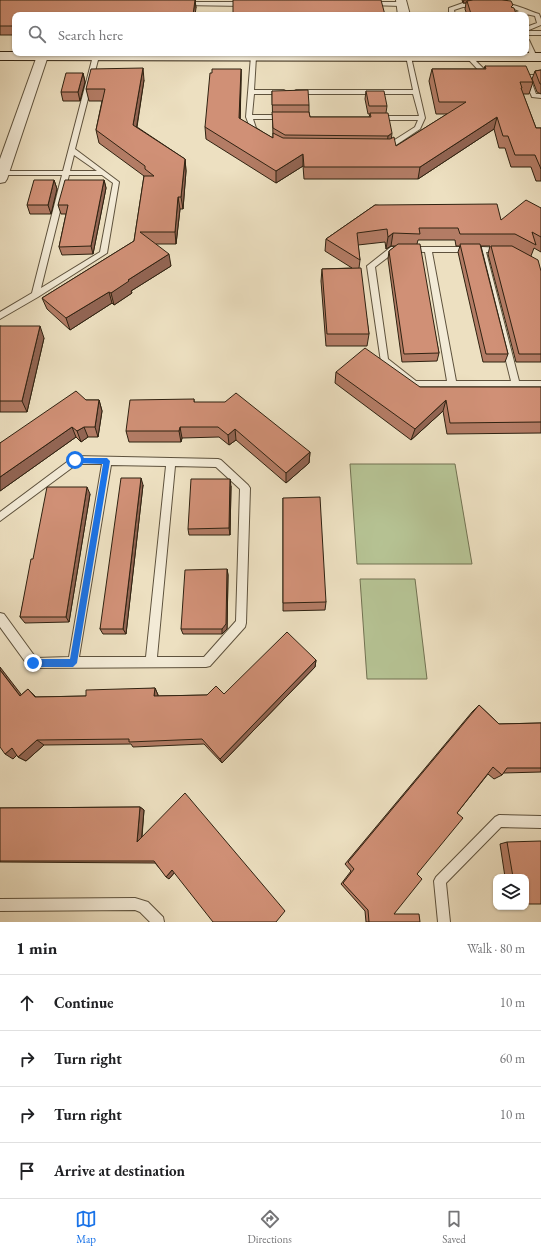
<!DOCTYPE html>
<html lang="en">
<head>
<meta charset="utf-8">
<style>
  :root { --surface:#fff; --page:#f2f2f2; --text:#202124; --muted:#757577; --line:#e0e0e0; --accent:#1a73e8 }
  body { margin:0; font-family:"EB Garamond",serif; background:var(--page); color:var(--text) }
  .controls { position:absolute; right:12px; bottom:12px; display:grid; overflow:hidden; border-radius:8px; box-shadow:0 1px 3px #0004 }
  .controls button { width:36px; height:36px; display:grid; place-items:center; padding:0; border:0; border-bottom:1px solid var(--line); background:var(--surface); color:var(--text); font:20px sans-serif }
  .stop { position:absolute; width:12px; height:12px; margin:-9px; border:3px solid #1a73e8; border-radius:50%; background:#fff }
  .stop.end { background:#1a73e8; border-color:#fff; box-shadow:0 1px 4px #0008 }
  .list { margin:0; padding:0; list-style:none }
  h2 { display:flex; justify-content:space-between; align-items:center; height:52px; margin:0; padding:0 16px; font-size:17px }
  h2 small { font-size:13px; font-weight:400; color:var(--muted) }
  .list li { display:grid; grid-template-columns:26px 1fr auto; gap:12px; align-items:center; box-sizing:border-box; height:56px; padding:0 16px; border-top:1px solid var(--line) }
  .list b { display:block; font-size:15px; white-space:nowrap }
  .list em { font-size:13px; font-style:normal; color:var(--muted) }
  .icon { flex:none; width:22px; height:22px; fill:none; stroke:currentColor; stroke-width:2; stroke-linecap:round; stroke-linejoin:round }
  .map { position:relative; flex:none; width:541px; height:922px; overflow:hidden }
  .search { position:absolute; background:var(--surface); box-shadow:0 1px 3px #0004; left:12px; right:12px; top:12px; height:44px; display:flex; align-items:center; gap:10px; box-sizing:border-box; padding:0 14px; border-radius:8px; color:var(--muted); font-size:15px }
  .sheet { height:276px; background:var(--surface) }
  nav { display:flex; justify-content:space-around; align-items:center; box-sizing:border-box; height:56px; border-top:1px solid var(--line); background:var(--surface); font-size:11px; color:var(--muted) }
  nav a { display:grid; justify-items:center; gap:2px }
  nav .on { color:var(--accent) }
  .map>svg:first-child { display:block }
  .green { fill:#b6c394; stroke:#727252 }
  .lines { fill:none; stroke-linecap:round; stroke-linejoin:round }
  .lane-casing { stroke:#5e523d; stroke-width:2 }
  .street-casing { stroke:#5e523d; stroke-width:2 }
  .secondary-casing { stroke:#2f2211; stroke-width:2 }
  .lane { fill:#f3ebd7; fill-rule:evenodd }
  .street { fill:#f3ebd7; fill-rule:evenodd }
  .secondary { fill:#f3ebd7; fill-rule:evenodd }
  .wall { fill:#b37c65; stroke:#2f2211 }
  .shaded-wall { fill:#926553; stroke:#2f2211 }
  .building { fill:#d09076; stroke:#2f2211 }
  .route { fill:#1a73e8 }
</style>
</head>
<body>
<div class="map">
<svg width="541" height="922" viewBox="0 0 541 922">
  <rect width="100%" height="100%" fill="#ede0c1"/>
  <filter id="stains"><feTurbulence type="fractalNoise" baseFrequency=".005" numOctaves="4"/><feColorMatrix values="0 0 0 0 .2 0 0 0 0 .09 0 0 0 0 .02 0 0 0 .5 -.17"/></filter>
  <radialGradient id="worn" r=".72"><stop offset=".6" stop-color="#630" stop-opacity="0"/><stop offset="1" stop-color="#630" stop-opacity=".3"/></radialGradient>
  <g class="green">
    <path d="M 350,464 L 455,464 L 472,564 L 357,564 Z"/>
    <path d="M 360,579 L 415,579 L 427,679 L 367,679 Z"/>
  </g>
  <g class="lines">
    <defs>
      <g id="lane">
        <path d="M 183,2 L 245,2 L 248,4 L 245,6 L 181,5 L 180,4 Z"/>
        <path d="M 371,2 L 401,2 L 404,4 L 401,6 L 369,5 L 369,3 Z"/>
        <path d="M 463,3 L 476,3 L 479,5 L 476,7 L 463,7 L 454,10 L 455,15 L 449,15 L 449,8 Z"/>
        <path d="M 499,4 C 514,2 525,10 539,14 L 541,19 L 541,25 L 529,30 L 526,29 L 526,25 L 529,26 L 537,23 L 535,16 L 526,14 L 526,16 L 521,14 L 510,15 L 519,11 L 510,7 L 499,6 Z"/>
        <rect x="526" y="31" width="15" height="4"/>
        <path d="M 526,38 L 529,40 L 537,57 L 536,58 L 531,57 L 526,46 Z"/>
        <path d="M 96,54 L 99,56 L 75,149 L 119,182 L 107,253 L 38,297 L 0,319 L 0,312 L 32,293 L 62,175 L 0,175 L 0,171 L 63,171 L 93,56 ZM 74,155 L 97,171 L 70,171 ZM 69,175 L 102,175 L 113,183 L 100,252 L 41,288 Z"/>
        <path d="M 251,56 L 256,57 L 254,90 L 284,90 L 287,92 L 284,94 L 254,94 L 252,115 L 284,115 L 287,117 L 284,119 L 253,119 L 256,128 L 263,133 L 260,135 L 251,130 L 246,117 Z"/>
        <path d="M 406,56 L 411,57 L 425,118 L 420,129 L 390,149 L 385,150 L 382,148 L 415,127 L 418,120 L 377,120 L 374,118 L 377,116 L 419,116 L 413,94 L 296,94 L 293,92 L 296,90 L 413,90 Z"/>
        <path d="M 467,56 L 471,56 L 486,71 L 494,73 L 491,75 L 482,74 L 467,58 Z"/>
        <path d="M 524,75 L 537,75 L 537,77 L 530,78 L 536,94 L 541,94 L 541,98 L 532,97 L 523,76 Z"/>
        <path d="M 391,247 L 482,247 L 503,248 L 503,252 L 486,252 L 519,381 L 541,381 L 541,387 L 414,387 L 381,362 L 367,266 ZM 396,251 L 425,252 L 447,381 L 416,381 L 388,359 L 375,267 ZM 432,252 L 479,252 L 511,381 L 456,381 Z"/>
        <path d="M 75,456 L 218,459 L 221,460 L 248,485 L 250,488 L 246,623 L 245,627 L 210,666 L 206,667 L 33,668 L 29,667 L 0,627 L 0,613 L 4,614 L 36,658 L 69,657 L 102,464 L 77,464 L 0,521 L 0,512 ZM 111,465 L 166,466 L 146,657 L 79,657 ZM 175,466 L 216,467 L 240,489 L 236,621 L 204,657 L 157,657 Z"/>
        <path d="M 499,815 L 541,816 L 541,828 L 501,827 L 446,883 L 450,922 L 438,922 L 434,881 L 436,877 L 495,817 Z"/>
        <path d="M 135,898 L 148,902 L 163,917 L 164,922 L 150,922 L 140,912 L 135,910 L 0,911 L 0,899 Z"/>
      </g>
      <g id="street">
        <path d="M 396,0 L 406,0 L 410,15 L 398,15 Z"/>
        <path d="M 38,53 L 44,53 L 48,56 L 7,179 L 5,182 L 0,183 L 0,159 Z"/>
      </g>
      <path id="secondary" d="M 0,52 L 541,53 L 541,61 L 0,60 Z"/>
    </defs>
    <use href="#lane" class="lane-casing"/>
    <use href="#street" class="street-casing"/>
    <use href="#secondary" class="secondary-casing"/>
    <use href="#lane" class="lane"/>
    <use href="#street" class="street"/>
    <use href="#secondary" class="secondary"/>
  </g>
  <g class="wall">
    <path d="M 0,0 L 196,0 L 195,0 L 196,8 L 15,15 L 15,35 L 0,35 Z"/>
    <path d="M 462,0 L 507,0 L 516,14 L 516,15 L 467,15 L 465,9 L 466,3 L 463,3 Z"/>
    <path d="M 485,66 L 533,82 L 529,94 L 523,94 L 536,128 L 541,128 L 541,181 L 536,181 L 531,167 L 511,167 L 505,148 L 499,148 L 494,129 L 418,179 L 304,179 L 303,166 L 276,183 L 206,139 L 205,127 L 241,69 L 241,80 L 240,119 L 273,138 L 272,91 L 309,105 L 309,112 L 310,117 L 369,117 L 370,114 L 368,114 L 365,99 L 366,91 L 387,106 L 386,113 L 391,139 L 396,146 L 447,114 L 436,114 L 429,81 L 432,69 L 484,69 Z"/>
    <path d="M 541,70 L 541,94 L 537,92 L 532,79 L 535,71 Z"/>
    <path d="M 83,73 L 85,82 L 80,101 L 63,101 L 61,92 Z"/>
    <path d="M 144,80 L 137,127 L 185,159 L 186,171 L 183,209 L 180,209 L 176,244 L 156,244 L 171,266 L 131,291 L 132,293 L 114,305 L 112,303 L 70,330 L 47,309 L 42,298 L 134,241 L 144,176 L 99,143 L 96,130 L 102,101 L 89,101 L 86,89 Z"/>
    <path d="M 54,180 L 57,189 L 51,214 L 30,214 L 27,205 Z"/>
    <path d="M 104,180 L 106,188 L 93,254 L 62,255 L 59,247 L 66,214 L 61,214 L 58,205 Z"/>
    <path d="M 375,205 L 501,220 L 541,208 L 541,252 L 534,248 L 531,256 L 541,271 L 541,362 L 516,362 L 488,254 L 490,246 L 481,246 L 508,354 L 505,362 L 483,362 L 458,252 L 460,246 L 456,246 L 455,240 L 418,240 L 417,244 L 439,353 L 437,361 L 402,362 L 388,259 L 389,251 L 396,246 L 391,246 L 386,249 L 385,242 L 358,245 L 360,260 L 359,268 L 369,334 L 367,346 L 326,346 L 321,281 L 322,269 L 352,268 L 325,251 L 326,239 Z"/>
    <path d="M 0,326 L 44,338 L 27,412 L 0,412 Z"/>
    <path d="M 336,372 L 420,387 L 541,387 L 541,433 L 447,434 L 443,411 L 411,440 L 335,383 Z"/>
    <path d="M 194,399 L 194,402 L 310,452 L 309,463 L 286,483 L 236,440 L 229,445 L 219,437 L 182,438 L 181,442 L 129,442 L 126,431 Z"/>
    <path d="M 86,400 L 99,400 L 102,411 L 98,437 L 88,437 L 81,442 L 76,437 L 0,491 L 0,443 Z"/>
    <path d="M 143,485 L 126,634 L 103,634 L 100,629 Z"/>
    <path d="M 231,486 L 230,535 L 189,535 L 188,529 Z"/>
    <path d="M 90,494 L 69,622 L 25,623 L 20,617 L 33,559 Z"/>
    <path d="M 283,498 L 326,602 L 325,610 L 283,611 Z"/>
    <path d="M 227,569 L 228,575 L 227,629 L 222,634 L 183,634 L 181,629 Z"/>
    <path d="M 316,660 L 315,667 L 222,763 L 204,744 L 133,747 L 131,744 L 44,745 L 26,761 L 18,757 L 17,755 L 13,759 L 21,695 L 28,689 L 36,697 L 86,696 L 155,688 L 158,695 L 158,696 L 207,695 L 224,694 Z"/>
    <path d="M 479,705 L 499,724 L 541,723 L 541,772 L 503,773 L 502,775 L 494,779 L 488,774 L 457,813 L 417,874 L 394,914 L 420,922 L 366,922 L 365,911 L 341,884 L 351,871 L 345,864 L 472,712 Z"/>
    <path d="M 140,807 L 144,810 L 142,837 L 174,873 L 169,879 L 155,863 L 0,862 L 0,808 Z"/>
    <path d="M 507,842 L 526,877 L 505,877 L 500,844 Z"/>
  </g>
  <g class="shaded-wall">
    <path d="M 195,0 L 196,8 L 195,15 L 193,15 Z"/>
    <path d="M 464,0 L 477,0 L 467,1 L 466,3 L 463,3 Z"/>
    <path d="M 143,68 L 144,80 L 135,137 L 133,125 Z"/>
    <path d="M 241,69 L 241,80 L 240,130 L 239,118 Z"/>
    <path d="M 83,73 L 85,82 L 80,101 L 78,92 Z"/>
    <path d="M 497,117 L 494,129 L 418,179 L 420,167 Z"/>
    <path d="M 392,133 L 391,142 L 387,144 L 388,136 Z"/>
    <path d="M 303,154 L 303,166 L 276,183 L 276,171 Z"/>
    <path d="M 185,159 L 186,171 L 183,209 L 181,197 Z"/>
    <path d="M 54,180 L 57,189 L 51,214 L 48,205 Z"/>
    <path d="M 104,180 L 106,188 L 93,254 L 91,246 Z"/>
    <path d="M 178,197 L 180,209 L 176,244 L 175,232 Z"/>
    <path d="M 393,233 L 391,246 L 386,249 L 388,237 Z"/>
    <path d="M 169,254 L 171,266 L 131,291 L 132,293 L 114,305 L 111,293 L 128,280 Z"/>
    <path d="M 109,292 L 112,303 L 70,330 L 66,318 Z"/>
    <path d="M 40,326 L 44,338 L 27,412 L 22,401 Z"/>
    <path d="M 99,400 L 102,411 L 98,437 L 95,427 Z"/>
    <path d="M 446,400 L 443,411 L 411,440 L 415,429 Z"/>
    <path d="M 72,427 L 76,437 L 0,491 L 0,477 Z"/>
    <path d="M 84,427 L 88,437 L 81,442 L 77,431 Z"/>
    <path d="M 180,427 L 182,438 L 181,442 L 179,431 Z"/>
    <path d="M 235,429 L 236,440 L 229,445 L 228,435 Z"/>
    <path d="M 310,452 L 309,463 L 286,483 L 286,473 Z"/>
    <path d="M 141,478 L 143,485 L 126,634 L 123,629 Z"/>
    <path d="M 230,479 L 231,486 L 230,535 L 229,528 Z"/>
    <path d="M 87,487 L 90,494 L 69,622 L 66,617 Z"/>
    <path d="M 227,569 L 228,575 L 227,629 L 222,634 L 222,629 Z"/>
    <path d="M 316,660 L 315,667 L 222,763 L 220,759 Z"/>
    <path d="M 0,667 L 27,702 L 20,696 L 0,670 Z"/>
    <path d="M 155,688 L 158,695 L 157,702 L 154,696 Z"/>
    <path d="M 37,740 L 44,745 L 26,761 L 18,757 Z"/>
    <path d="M 12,748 L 19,753 L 13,759 L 5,754 Z"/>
    <path d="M 140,807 L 144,810 L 141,844 L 137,842 Z"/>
    <path d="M 172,870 L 175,872 L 169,879 L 166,877 Z"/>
  </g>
  <g class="building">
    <path d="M 0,0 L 195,0 L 193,15 L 15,15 L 15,26 L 0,26 Z"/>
    <path d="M 233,0 L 381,0 L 385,15 L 233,15 Z"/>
    <path d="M 473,0 L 502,0 L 511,1 L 513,5 L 511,7 L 514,8 L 516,14 L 471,14 L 467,1 Z"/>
    <path d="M 485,66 L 526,66 L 533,82 L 520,82 L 522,88 L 521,88 L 536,128 L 541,128 L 541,169 L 535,155 L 515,155 L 508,136 L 503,136 L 497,117 L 420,167 L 304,167 L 303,154 L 276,171 L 205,127 L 210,73 L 212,73 L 212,69 L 241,69 L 239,118 L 273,138 L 273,133 L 283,138 L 390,139 L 394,137 L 396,146 L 466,102 L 439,102 L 432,69 L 486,69 Z"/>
    <path d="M 143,68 L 133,125 L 185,159 L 181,197 L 178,197 L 175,232 L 140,232 L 169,254 L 128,280 L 129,281 L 111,293 L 109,292 L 66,318 L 42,298 L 134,241 L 144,176 L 154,176 L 145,169 L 145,166 L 96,130 L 105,89 L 86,89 L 91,69 Z"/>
    <path d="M 541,70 L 541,84 L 540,84 L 535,71 Z"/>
    <path d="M 66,73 L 83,73 L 78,92 L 61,92 Z"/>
    <path d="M 308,90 L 309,105 L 272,105 L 272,91 Z"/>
    <path d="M 366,91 L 384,91 L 387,106 L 369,106 Z"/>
    <path d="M 272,112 L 309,112 L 310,117 L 371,117 L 370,113 L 388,113 L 392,133 L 388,136 L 285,135 L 273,128 Z"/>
    <path d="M 34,180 L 54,180 L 48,205 L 27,205 Z"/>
    <path d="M 65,180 L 104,180 L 91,246 L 59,247 L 68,205 L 58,205 Z"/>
    <path d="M 526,200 L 541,208 L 541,237 L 532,232 L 536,245 L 515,234 L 460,234 L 458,228 L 419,228 L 420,234 L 393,233 L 388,237 L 387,229 L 357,233 L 360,260 L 326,239 L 375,205 L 497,204 L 501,220 Z"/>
    <path d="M 398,244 L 420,244 L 439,353 L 404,354 L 389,251 Z"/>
    <path d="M 460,244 L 480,244 L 508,354 L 486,354 Z"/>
    <path d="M 491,246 L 512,246 L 538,260 L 541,271 L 541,354 L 519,354 Z"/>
    <path d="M 361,268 L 369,334 L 327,334 L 322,269 Z"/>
    <path d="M 0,326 L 40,326 L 22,401 L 0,401 Z"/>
    <path d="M 365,348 L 420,387 L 541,387 L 541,422 L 450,423 L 446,400 L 415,429 L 336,372 Z"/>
    <path d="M 76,391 L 86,400 L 99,400 L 95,427 L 84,427 L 77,431 L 72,427 L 0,477 L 0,443 Z"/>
    <path d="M 236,393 L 310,452 L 286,473 L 235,429 L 228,435 L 218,427 L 180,427 L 179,431 L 126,431 L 130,400 L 194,399 L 194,402 L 225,402 Z"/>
    <path d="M 121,478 L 141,478 L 123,629 L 100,629 Z"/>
    <path d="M 191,479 L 230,479 L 229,528 L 188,529 Z"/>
    <path d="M 47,487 L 87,487 L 66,617 L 20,617 L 31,559 L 33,559 Z"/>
    <path d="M 320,497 L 326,602 L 283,603 L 283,498 Z"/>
    <path d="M 227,569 L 226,624 L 222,629 L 181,629 L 185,570 Z"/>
    <path d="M 287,632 L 316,660 L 220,759 L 202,739 L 129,742 L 129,739 L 37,740 L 18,757 L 12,748 L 5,754 L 0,747 L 0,670 L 20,696 L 28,689 L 35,697 L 86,696 L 86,690 L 155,688 L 154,696 L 207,695 L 216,686 L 224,694 Z"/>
    <path d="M 479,705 L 499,724 L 541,723 L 541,768 L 507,768 L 502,775 L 493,767 L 457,813 L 463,818 L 417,874 L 422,879 L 394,914 L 419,914 L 420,922 L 369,922 L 368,910 L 343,883 L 354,869 L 348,862 Z"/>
    <path d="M 185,793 L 285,911 L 276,922 L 213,922 L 172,870 L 166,877 L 154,861 L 0,861 L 0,808 L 140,807 L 137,842 Z"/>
    <path d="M 541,841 L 541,904 L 526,904 L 526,877 L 513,877 L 507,842 Z"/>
  </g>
  <path class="route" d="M 72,458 L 107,458 L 110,461 L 77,663 L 73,667 L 33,667 L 29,663 L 33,659 L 70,659 L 103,464 L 75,463 L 72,462 Z"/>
  <rect width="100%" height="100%" filter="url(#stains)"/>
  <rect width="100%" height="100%" fill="url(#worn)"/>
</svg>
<div class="controls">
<button><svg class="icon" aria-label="layers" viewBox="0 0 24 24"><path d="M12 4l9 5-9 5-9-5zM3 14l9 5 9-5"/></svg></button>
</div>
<div class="stop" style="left:75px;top:460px"></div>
<div class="stop end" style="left:33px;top:663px"></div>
<div class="search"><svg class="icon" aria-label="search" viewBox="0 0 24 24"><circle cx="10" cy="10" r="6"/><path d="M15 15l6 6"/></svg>Search here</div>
</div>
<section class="sheet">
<h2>1 min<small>Walk · 80 m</small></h2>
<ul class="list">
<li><svg class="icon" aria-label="ahead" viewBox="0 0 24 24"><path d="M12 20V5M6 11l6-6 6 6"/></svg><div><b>Continue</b></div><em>10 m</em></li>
<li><svg class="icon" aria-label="right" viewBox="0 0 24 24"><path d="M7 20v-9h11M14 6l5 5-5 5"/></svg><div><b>Turn right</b></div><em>60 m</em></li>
<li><svg class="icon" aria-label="right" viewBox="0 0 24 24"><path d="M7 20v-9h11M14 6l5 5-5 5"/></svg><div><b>Turn right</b></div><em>10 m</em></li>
<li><svg class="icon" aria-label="arrive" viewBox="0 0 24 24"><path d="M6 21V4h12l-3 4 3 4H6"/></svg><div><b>Arrive at destination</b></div></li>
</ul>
</section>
<nav>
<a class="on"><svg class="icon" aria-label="map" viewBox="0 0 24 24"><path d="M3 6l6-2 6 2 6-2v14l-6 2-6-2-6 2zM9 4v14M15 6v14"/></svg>Map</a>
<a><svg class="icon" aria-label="directions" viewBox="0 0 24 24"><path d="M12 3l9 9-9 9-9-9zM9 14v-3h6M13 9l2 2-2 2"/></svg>Directions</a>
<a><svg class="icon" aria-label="saved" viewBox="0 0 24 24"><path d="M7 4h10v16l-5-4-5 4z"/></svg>Saved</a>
</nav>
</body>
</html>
